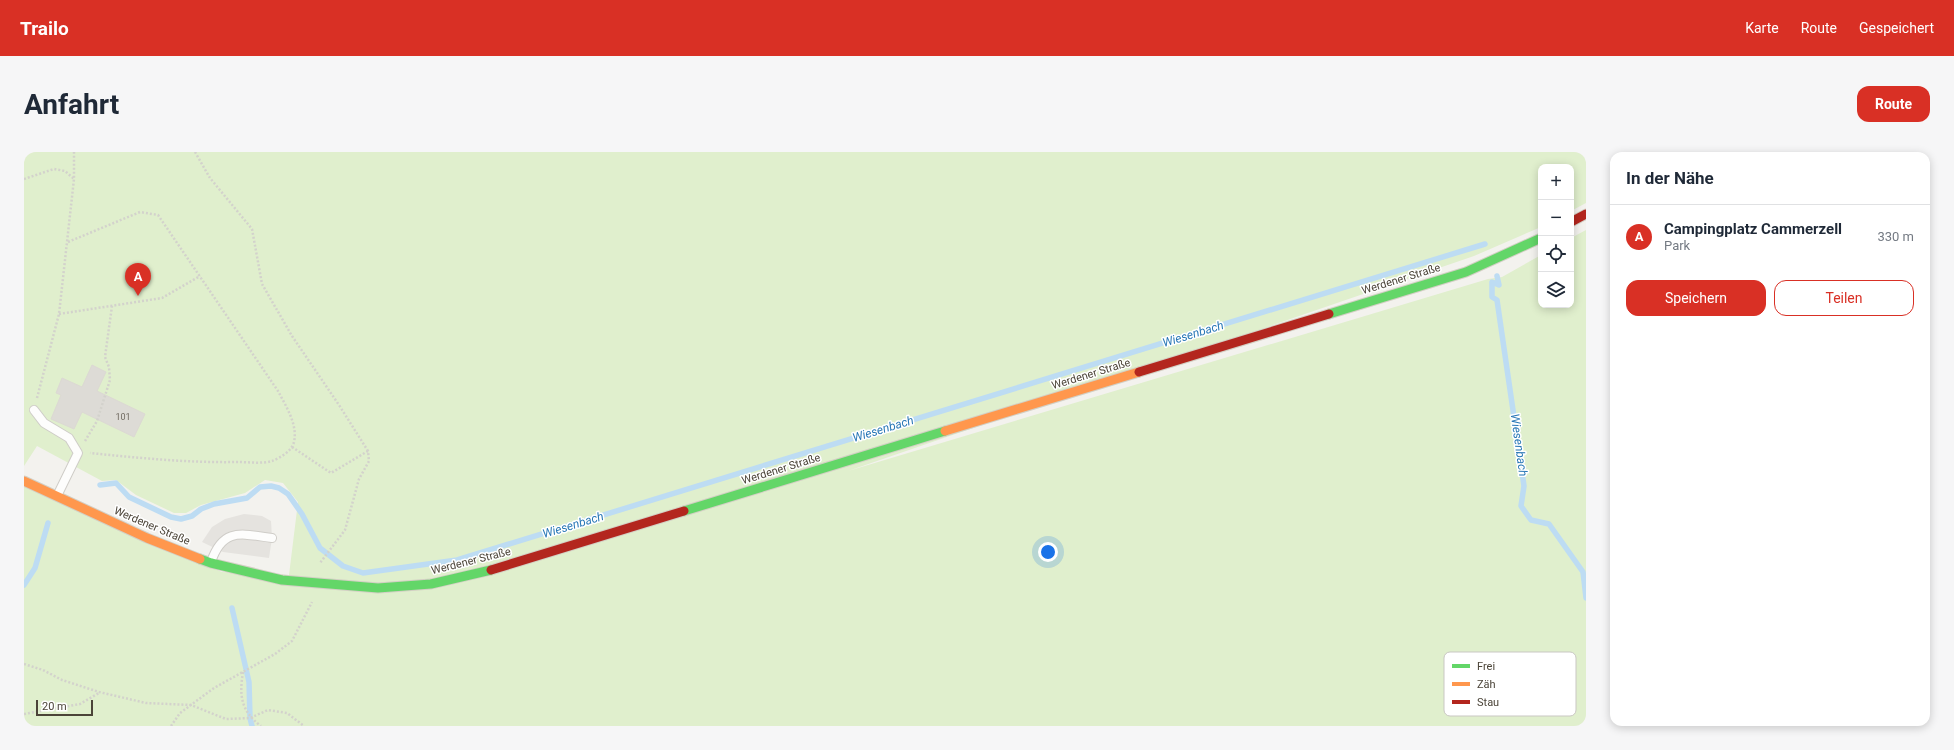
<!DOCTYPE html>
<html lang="de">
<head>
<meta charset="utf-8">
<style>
  :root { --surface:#fff; --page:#f6f6f7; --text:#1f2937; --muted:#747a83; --line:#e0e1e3; --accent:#d93025 }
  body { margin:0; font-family:Roboto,sans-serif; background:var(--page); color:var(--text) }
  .controls { position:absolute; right:12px; top:12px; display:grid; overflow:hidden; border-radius:8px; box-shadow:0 2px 10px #0003 }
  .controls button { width:36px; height:36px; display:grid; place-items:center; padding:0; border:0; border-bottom:1px solid var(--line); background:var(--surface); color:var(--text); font:20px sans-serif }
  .scale { position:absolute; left:12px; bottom:10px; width:57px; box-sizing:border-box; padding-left:4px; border:2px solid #4b4438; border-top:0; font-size:11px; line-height:14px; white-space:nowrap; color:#4b4438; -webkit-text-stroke:3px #fff; paint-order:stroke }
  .you { position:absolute; left:1024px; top:400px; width:14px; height:14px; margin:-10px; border:3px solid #fff; border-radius:50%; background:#1a73e8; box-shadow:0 0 0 6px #1a73e833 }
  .badge { display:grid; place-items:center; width:26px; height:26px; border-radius:50%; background:var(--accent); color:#fff; font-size:13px; font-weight:700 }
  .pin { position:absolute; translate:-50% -33px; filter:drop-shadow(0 1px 2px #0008) }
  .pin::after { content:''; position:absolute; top:21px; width:14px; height:12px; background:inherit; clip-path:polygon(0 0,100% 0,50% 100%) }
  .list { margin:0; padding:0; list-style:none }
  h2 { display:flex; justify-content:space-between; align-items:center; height:52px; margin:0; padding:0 16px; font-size:17px }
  h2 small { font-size:13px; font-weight:400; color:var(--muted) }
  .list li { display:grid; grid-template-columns:26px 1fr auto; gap:12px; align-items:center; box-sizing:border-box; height:64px; padding:0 16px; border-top:1px solid var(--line) }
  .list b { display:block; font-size:15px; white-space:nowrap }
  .list p { margin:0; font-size:13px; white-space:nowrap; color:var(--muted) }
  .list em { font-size:13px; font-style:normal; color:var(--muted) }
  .actions { display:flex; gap:8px; padding:12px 16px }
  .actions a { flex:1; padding:9px 0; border:1px solid var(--accent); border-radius:12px; text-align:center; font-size:14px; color:var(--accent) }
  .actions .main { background:var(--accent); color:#fff }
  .icon { flex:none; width:22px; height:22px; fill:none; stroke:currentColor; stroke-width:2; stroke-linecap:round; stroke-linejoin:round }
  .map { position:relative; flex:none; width:1562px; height:574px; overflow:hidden; border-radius:12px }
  header { display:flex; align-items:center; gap:24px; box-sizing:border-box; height:56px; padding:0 20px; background:var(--accent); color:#fff }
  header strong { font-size:19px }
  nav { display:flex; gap:22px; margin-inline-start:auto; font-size:14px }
  .intro { display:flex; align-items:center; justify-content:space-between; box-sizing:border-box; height:96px; padding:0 24px }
  h1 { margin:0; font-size:28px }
  .button { padding:10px 18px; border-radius:12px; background:var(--accent); color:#fff; font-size:14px; font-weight:700 }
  main { display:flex; gap:24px; padding:0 24px }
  aside { flex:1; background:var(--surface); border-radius:12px; box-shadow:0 2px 10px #0003 }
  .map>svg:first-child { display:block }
  .green { fill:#e0efcd }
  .parking { fill:#e5e3df }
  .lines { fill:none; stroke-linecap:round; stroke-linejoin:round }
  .stream { stroke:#bddcf3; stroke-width:5.5 }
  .building { fill:#dddbd6; stroke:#dcd9d3 }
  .lane-casing { stroke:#cfcdc8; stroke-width:10 }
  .fast-casing { stroke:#d3cfc4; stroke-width:11 }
  .slow-casing { stroke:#d3cfc4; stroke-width:11 }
  .jam-casing { stroke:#d3cfc4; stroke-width:11 }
  .path { stroke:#d3d2cc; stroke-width:2.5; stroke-dasharray:2 2; stroke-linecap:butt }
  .lane { stroke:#fdfdfc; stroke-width:8 }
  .fast { stroke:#63d668; stroke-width:9 }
  .slow { stroke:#ff974d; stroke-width:9 }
  .jam { stroke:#b3261e; stroke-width:9 }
  .labels { text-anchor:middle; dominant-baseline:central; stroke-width:3; stroke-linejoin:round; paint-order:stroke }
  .number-label { font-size:9px; fill:#706a60 }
  .street-label { font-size:11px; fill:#4b4438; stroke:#fff }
  .water-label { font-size:12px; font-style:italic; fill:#2877b6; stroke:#fff }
  .key { fill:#fff; stroke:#c9c7c3; stroke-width:1 }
  .key-label { font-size:11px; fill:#4b4438 }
</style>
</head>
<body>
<header>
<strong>Trailo</strong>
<nav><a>Karte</a><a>Route</a><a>Gespeichert</a></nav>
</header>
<div class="intro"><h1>Anfahrt</h1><a class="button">Route</a></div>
<main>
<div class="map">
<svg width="1562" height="574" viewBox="0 0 1562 574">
  <rect width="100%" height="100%" fill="#f3f2ee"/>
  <path class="green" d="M 0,0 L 1562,0 L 1562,51 L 1547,59 L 1547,15 L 1517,15 L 1517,75 L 1450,104 L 824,319 L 1464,127 L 1478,125 L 1517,103 L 1517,153 L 1547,153 L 1547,86 L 1562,78 L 1562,574 L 0,574 L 0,334 L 198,420 L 265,423 L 274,350 L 259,331 L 241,328 L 221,341 L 177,353 L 162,361 L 150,361 L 112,343 L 92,328 L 78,329 L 13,294 L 0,314 Z"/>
  <path class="parking" d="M 220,362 L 238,364 L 247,369 L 248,386 L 245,406 L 199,400 L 178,390 L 188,375 L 201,367 Z"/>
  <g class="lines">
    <g class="stream">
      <path d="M 1473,124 L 1475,133 L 1468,130 L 1468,145 L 1473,148 L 1500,334 L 1497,354 L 1507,368 L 1525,372 L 1559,420 L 1562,446"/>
      <path d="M 76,333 L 92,331 L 105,345 L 147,365 L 157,367 L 168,364 L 177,357 L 190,352 L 223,346 L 236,335 L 247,334 L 255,336 L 264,342 L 278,362 L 296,396 L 319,414 L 339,421 L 433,408 L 1461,92"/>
      <path d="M 0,433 L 11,416 L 24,371"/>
      <path d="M 208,456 L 225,530 L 226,566 L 228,574"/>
    </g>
  </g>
  <path class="building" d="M 68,213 L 82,220 L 73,239 L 121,262 L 110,285 L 58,260 L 50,277 L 27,267 L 37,243 L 32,241 L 38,226 L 58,235 Z"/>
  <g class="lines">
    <defs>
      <g id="lane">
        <path d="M 10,258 L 20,271 L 45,286 L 54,301 L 33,344"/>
        <path d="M 187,410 C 199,375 217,382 248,386"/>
      </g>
      <g id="fast">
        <path d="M 1305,162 L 1442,120 L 1517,86"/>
        <path d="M 660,359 L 921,279"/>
        <path d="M 176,407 L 187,411 L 258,428 L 354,436 L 407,432 L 467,418"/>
      </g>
      <g id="slow">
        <path d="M 921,279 L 1115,220"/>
        <path d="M 0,329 L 123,386 L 176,407"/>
      </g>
      <g id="jam">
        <path d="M 1547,70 L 1562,62"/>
        <path d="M 1115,220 L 1305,162"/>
        <path d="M 467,418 L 660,359"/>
      </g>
    </defs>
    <use href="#lane" class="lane-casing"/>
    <use href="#fast" class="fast-casing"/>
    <use href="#slow" class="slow-casing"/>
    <use href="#jam" class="jam-casing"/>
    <g class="path">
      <path d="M 171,0 L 186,26 L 228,77 L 238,132 L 268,184 L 315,253 L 344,299 L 345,309 L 335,327 L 321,378 L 296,411"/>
      <path d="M 0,27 L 30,17 L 41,19 L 50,27"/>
      <path d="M 44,90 L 116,60 L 134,63 L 254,239 C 262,254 274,273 270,290 C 268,299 256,306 248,309 C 238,312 224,310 214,310 C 165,311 115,306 66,301"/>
      <path d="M 35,162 L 138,146 L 176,124"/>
      <path d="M 13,246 L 35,162 L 50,27 L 50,0"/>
      <path d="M 61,289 L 73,269 L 86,228 L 85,215 L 81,205 L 88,154"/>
      <path d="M 268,295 L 307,321 L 344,299"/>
      <path d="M 0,512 L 19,518 L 38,528 L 75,540 L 122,551 L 167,553 L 202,567 L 226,566 L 244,558 L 263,561 L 280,574"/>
      <path d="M 219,520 C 215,544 217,559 237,574"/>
      <path d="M 0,562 L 56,552 L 75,541"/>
      <path d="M 147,574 L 156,561 L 190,536 L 251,502 L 268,489 L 288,450"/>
    </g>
    <use href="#lane" class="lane"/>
    <use href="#fast" class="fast"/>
    <use href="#slow" class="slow"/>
    <use href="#jam" class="jam"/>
  </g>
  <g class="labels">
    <g class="number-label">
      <text x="99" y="265">101</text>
    </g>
    <g class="street-label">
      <text transform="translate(1377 127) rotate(-17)">Werdener Straße</text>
      <text transform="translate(1067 222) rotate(-17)">Werdener Straße</text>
      <text transform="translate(757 317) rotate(-17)">Werdener Straße</text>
      <text transform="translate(128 374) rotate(23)">Werdener Straße</text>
      <text transform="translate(447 409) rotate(-14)">Werdener Straße</text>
    </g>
    <g class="water-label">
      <text transform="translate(1169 182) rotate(-17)">Wiesenbach</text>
      <text transform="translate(859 277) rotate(-17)">Wiesenbach</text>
      <text transform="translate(1495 293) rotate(82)">Wiesenbach</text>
      <text transform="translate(549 373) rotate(-17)">Wiesenbach</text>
    </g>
  </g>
  <rect x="1420" y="500" width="132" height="64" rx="6" class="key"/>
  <rect x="1428" y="512" width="18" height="4" fill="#63d668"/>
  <rect x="1428" y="530" width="18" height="4" fill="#ff974d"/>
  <rect x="1428" y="548" width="18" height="4" fill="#b3261e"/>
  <g class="key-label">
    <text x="1453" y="518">Frei</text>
    <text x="1453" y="536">Zäh</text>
    <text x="1453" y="554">Stau</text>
  </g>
</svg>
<div class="controls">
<button>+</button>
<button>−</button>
<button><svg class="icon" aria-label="locate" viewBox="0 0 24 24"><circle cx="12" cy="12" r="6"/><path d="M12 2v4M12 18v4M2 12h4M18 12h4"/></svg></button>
<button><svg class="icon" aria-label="layers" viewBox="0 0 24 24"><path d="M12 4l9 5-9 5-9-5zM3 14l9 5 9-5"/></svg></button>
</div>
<div class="scale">20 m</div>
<div class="you"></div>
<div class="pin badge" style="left:114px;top:144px">A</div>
</div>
<aside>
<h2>In der Nähe<small></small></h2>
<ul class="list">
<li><span class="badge">A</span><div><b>Campingplatz Cammerzell</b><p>Park</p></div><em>330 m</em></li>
</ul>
<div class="actions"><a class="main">Speichern</a><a>Teilen</a></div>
</aside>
</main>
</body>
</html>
